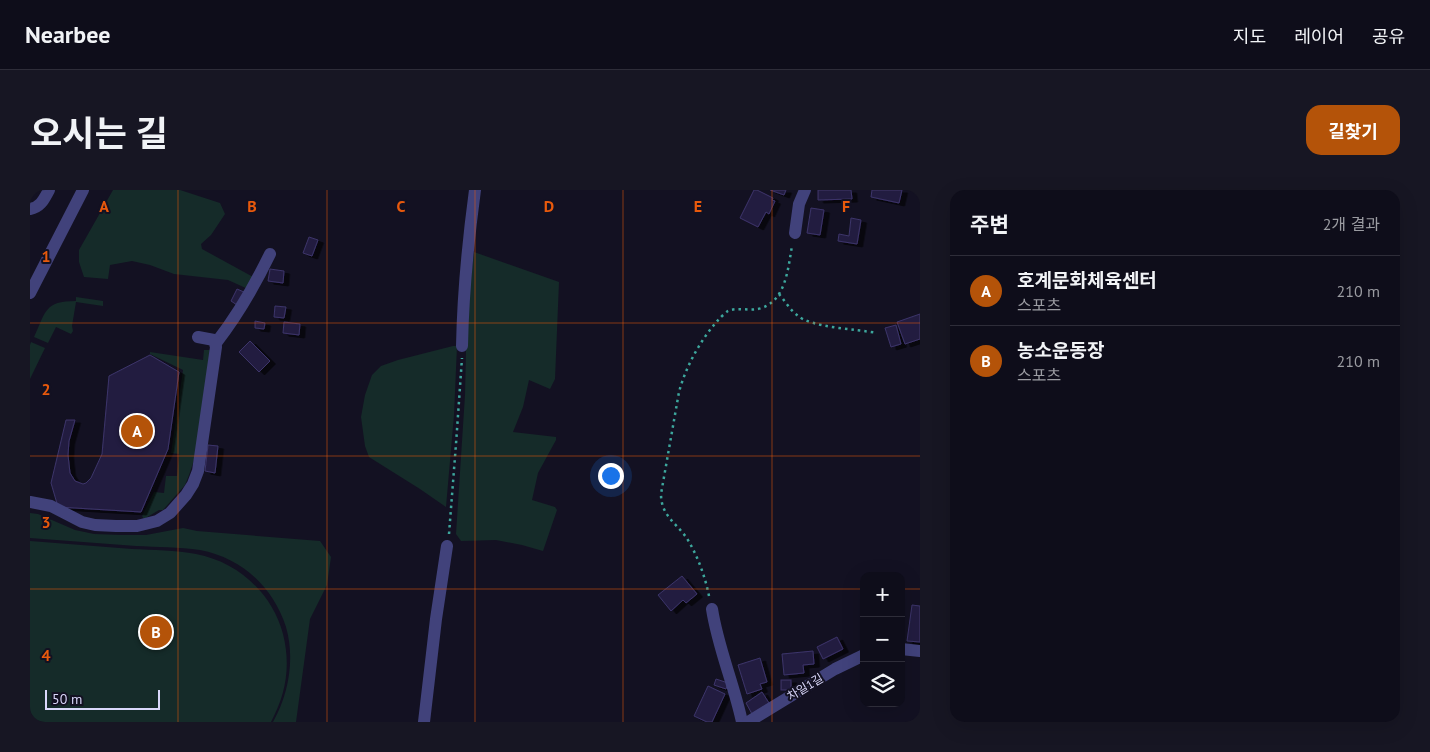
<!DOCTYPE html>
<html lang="ko">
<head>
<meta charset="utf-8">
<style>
  :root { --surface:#0e0d1a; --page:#171623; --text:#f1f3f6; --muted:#9b9ca2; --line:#2e2d39; --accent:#b45309 }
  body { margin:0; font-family:"PT Sans","Noto Sans KR",sans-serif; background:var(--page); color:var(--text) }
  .controls { position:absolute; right:15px; bottom:15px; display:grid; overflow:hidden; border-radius:10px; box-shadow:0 5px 20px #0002 }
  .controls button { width:45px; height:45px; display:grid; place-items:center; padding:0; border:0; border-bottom:1px solid var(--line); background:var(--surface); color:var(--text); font:25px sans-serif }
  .scale { position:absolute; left:15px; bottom:12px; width:115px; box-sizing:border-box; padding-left:5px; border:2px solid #d9d7fa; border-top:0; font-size:14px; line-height:18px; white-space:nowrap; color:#d9d7fa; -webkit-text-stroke:4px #131122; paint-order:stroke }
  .you { position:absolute; left:580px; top:285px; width:18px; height:18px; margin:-12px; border:4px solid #fff; border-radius:50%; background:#1a73e8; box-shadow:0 0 0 8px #1a73e833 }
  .badge { display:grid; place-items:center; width:32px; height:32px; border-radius:50%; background:var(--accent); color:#fff; font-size:16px; font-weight:700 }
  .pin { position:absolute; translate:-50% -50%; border:2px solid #fff; box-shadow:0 1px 5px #0006 }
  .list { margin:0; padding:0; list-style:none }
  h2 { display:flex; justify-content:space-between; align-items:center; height:65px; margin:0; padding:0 20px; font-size:21px }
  h2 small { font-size:16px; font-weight:400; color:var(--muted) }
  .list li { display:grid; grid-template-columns:32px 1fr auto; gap:15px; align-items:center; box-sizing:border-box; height:70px; padding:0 20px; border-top:1px solid var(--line) }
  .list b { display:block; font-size:19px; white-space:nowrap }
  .list p { margin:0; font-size:16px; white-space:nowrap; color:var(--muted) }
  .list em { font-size:16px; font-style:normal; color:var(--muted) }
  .icon { flex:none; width:28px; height:28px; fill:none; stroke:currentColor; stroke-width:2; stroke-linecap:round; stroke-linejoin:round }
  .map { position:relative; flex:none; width:890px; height:532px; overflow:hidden; border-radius:15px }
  header { display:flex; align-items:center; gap:30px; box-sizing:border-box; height:70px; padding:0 25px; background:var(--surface); border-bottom:1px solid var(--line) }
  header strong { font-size:24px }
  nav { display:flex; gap:28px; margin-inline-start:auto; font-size:18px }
  .intro { display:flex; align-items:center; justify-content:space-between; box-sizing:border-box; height:120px; padding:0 30px }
  h1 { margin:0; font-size:35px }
  .button { padding:12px 22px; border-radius:15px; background:var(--accent); color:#fff; font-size:18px; font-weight:700 }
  main { display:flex; gap:30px; padding:0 30px }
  aside { flex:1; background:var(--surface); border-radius:15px; box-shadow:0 5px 20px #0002 }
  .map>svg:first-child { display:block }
  .green { fill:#152b29 }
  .building { fill:#241f41; stroke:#3c346a; filter:url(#shadow) }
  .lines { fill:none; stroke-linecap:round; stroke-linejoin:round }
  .path { stroke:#3da79d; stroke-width:2.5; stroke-dasharray:2.5 4; stroke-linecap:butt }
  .minor { stroke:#41427b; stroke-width:12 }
  .grid { fill:none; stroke:#e8590c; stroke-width:1; stroke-opacity:0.55 }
  .labels { text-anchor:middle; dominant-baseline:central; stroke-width:4; stroke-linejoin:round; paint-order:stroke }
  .street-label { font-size:12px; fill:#d9d7fa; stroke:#131122 }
  .grid-label { font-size:16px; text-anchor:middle; font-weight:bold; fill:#e8590c; stroke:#131122; stroke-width:4; stroke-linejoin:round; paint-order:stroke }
</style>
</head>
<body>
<header>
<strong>Nearbee</strong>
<nav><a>지도</a><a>레이어</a><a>공유</a></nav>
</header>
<div class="intro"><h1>오시는 길</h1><a class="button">길찾기</a></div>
<main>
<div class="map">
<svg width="890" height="532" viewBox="0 0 890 532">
  <defs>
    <filter id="shadow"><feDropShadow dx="5.5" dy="3" stdDeviation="0" flood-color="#0009"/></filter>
  </defs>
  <rect width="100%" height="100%" fill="#131122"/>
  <g class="green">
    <path d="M 83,0 L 150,0 L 190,13 L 195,24 L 181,45 L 171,54 L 172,59 L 225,88 L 218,99 L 198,90 L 144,84 L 120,75 L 102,71 L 80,75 L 78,89 L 54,87 L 49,72 L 49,60 Z"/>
    <path d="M 444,62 L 529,92 L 525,189 L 520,199 L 499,190 L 493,217 L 483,242 L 526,247 L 526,250 L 508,283 L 502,310 L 525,317 L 527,320 L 513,361 L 492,355 L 466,350 L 431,351 L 426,344 L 435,205 L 437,118 Z"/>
    <path d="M 46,107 L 73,111 L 73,116 L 46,112 L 42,136 L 43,141 L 41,144 L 26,137 L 18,153 L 4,147 C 16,122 14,111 46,111 Z"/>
    <path d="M 1,152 L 15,158 L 0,189 L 0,155 Z"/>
    <path d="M 423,156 L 427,156 L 424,225 L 416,317 L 390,299 L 339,267 L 335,256 L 331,227 L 335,205 L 342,185 L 351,176 L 368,170 Z"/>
    <path d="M 174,160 L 181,160 L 165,267 L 159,285 L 155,295 L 133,320 L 129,320 L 114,329 L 112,326 L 124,302 L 134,303 L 136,286 L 147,286 L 149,264 L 141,263 L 153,180 L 120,164 L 120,162 L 173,170 Z"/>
    <path d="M 0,323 L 8,324 L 45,340 L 64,344 L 91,345 L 116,345 L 153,338 L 167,341 L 290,351 L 301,367 L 297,395 L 280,429 L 266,532 L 243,532 C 259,504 265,468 256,437 C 243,397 212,368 170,360 C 149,357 127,357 106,356 C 71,353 35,351 0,348 Z"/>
    <path d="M 0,351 C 34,354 68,356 102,359 C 123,360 146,360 166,364 C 208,372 242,403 253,444 C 261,476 256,504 241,532 L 0,532 Z"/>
  </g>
  <g class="building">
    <path d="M 724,0 L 727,0 L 743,8 L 742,10 L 745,11 L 739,24 L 736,22 L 728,37 L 710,28 Z"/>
    <path d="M 740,0 L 756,0 L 754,5 Z"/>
    <path d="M 788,0 L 821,0 L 822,9 L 788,10 Z"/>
    <path d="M 842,0 L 872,0 L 869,13 L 841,7 Z"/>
    <path d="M 781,18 L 794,20 L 790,45 L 777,43 Z"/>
    <path d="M 821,28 L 831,30 L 827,54 L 808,51 L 809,44 L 819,46 Z"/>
    <path d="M 279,47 L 288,50 L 282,66 L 273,63 Z"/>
    <path d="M 240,79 L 254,81 L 253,93 L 238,91 Z"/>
    <path d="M 207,99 L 214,102 L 207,115 L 201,111 Z"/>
    <path d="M 245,116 L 256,117 L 254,128 L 244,127 Z"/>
    <path d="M 890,124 L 890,149 L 875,154 L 867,132 Z"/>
    <path d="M 225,131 L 235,133 L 234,139 L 225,138 Z"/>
    <path d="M 254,132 L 270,134 L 269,145 L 253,143 Z"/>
    <path d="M 866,135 L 871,154 L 861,157 L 855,138 Z"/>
    <path d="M 220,151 L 240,171 L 229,182 L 209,162 Z"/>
    <path d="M 120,165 L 149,182 L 138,259 L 111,322 L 28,317 L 21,293 L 36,230 L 45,230 L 39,251 L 38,265 L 40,283 L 45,291 L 53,294 L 56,293 L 61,288 L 72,264 L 79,186 Z"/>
    <path d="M 178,255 L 188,256 L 185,283 L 175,281 Z"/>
    <path d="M 652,386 L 667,404 L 656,413 L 653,410 L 641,421 L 628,405 Z"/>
    <path d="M 882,415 L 890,416 L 890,452 L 877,451 Z"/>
    <path d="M 807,447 L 813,459 L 793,469 L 787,457 Z"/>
    <path d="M 783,461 L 784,474 L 773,475 L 774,483 L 754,485 L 752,464 Z"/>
    <path d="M 730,468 L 737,492 L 730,494 L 732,499 L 717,504 L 708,475 Z"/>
    <path d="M 686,489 L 698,493 L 696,499 L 684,495 Z"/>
    <rect x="751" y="490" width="10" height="10"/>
    <path d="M 678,496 L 695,504 L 682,532 L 677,532 L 664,526 Z"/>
    <path d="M 732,502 L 739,513 L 722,524 L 716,513 Z"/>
  </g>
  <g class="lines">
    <g class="path">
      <path d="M 749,104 C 755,111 760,120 767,125 C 781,138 827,139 847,143"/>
      <path d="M 419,344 L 426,254 L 432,168"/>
      <path d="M 679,406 C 675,386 667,364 656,347 C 645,332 631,325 631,304 L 649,202 C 656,176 671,149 689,129 C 691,127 695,123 698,121 C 707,117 719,121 728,119 C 756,113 758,78 762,56"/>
    </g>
    <g class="minor">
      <path d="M 0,19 C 11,17 14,9 19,0"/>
      <path d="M 765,43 L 769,14 L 775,0"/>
      <path d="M 0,103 L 53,0"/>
      <path d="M 186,153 C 207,126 225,95 240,64"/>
      <path d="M 432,156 C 433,104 438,52 445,0"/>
      <path d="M 0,312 L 21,316 L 52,332 L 65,335 L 86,336 L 107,336 L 127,331 L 140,323 L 156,305 L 163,294 L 168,281 L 186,157 L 184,150 L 168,147"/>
      <path d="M 682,419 C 688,458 704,494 712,532"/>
      <path d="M 871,459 L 890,461"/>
      <path d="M 394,532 L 406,429 L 417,356"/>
      <path d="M 718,532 L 805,479 L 834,465"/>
    </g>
  </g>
  <path class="grid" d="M 148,0 L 148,532M 297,0 L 297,532M 445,0 L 445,532M 593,0 L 593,532M 742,0 L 742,532M 0,133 L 890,133M 0,266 L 890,266M 0,399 L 834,399M 871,399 L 890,399"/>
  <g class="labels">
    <g class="street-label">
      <text transform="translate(775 497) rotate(-31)">차일1길</text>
    </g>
  </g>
  <g class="grid-label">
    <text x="74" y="22">A</text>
    <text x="222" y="22">B</text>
    <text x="371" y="22">C</text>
    <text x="519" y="22">D</text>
    <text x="668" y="22">E</text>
    <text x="816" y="22">F</text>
    <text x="16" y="72">1</text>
    <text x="16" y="205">2</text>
    <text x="16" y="338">3</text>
    <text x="16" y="471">4</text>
  </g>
</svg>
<div class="controls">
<button>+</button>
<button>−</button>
<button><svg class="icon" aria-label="layers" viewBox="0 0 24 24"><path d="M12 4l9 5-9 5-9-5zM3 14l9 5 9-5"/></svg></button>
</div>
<div class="scale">50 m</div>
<div class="you"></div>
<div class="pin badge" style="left:107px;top:241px">A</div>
<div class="pin badge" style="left:126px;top:442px">B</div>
</div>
<aside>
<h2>주변<small>2개 결과</small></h2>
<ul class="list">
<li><span class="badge">A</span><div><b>호계문화체육센터</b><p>스포츠</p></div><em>210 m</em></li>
<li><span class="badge">B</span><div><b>농소운동장</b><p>스포츠</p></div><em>210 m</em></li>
</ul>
</aside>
</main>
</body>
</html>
